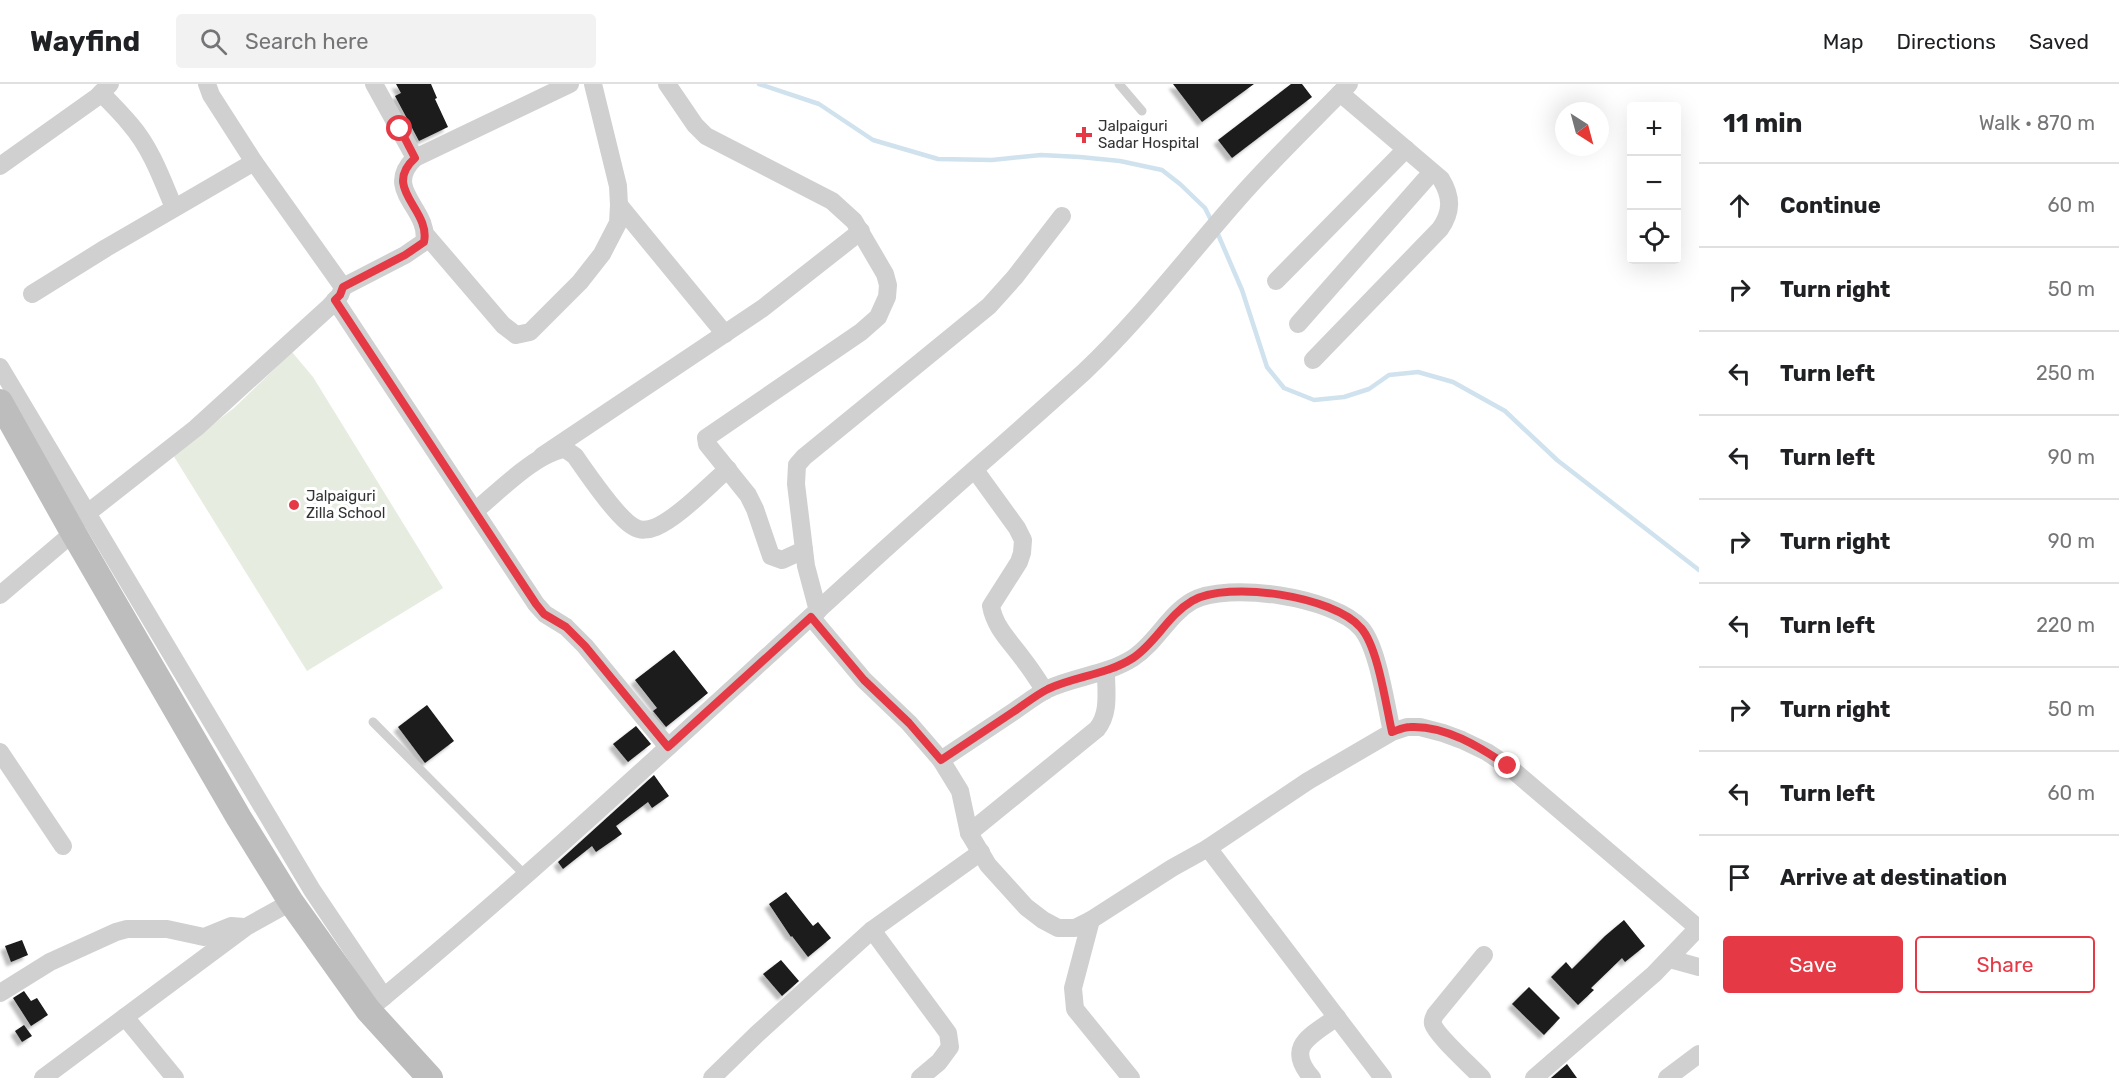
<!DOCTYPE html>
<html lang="en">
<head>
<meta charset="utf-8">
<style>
  :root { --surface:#fff; --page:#f2f2f2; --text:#202124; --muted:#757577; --line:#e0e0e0; --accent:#e63946 }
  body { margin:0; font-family:Rubik,sans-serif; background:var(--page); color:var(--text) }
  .controls { position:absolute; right:18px; top:18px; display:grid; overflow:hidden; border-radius:6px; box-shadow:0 6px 24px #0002 }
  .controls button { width:54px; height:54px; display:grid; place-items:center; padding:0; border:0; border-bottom:2px solid var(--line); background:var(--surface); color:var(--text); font:30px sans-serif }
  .compass { position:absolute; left:1555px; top:18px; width:54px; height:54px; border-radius:50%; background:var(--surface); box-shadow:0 6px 24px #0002; rotate:144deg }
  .stop { position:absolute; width:18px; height:18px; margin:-14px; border:4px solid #e63946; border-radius:50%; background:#fff }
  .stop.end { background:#e63946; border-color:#fff; box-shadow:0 2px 6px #0008 }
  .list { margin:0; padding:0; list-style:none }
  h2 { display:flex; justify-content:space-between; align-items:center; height:78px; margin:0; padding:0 24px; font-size:26px }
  h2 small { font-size:20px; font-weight:400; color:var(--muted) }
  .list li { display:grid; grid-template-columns:39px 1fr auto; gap:18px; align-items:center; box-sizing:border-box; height:84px; padding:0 24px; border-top:2px solid var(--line) }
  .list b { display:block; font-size:22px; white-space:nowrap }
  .list em { font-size:20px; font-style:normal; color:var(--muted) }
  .actions { display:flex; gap:12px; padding:18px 24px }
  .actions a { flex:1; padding:14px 0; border:2px solid var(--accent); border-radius:6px; text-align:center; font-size:21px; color:var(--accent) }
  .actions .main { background:var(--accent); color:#fff }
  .icon { flex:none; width:33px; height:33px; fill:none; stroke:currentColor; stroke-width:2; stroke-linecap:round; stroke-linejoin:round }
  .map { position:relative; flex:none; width:1699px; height:994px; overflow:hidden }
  header { display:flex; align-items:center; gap:36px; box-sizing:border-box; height:84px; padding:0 30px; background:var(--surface); border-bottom:2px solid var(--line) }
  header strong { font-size:28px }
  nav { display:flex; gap:33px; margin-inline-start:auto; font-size:21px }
  .search { width:420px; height:54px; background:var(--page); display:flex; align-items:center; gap:15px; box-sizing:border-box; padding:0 21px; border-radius:6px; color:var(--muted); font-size:22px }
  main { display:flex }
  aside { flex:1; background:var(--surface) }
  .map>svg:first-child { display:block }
  .green { fill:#e6ecdf }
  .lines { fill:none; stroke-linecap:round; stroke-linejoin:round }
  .stream { stroke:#cfe2ee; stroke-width:4.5 }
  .building { fill:#1a1a1a; filter:url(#shadow) }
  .lane { stroke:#d0d0d0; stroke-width:9 }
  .street { stroke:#d0d0d0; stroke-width:18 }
  .secondary { stroke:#bdbdbd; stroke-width:26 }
  .route { stroke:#e63946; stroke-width:8 }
  .poi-dot { fill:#e63946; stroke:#fff; stroke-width:2 }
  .labels { text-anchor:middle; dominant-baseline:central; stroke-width:6; stroke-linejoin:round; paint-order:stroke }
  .poi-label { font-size:15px; fill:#333; stroke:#fff; text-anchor:start }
</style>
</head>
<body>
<header>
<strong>Wayfind</strong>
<div class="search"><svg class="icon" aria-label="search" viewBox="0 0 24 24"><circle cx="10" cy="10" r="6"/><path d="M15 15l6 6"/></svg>Search here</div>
<nav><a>Map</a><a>Directions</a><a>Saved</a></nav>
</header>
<main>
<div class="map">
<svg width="1699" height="994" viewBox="0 0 1699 994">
  <defs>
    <filter id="shadow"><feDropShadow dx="-4.5" dy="4.5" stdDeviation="1.5" flood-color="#0004"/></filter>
  </defs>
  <rect width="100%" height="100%" fill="#fff"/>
  <path class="green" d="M 292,268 L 313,293 L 443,504 L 307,587 L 173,371 L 234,324 Z"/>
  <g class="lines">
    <g class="stream">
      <path d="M 759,0 L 819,20 L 873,56 L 938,75 L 992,76 L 1041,71 L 1080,73 L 1120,77 L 1162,86 L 1180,100 L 1205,124 L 1212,138"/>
      <path d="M 1217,148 L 1242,206 L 1267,283 L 1284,304 L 1314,316 L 1344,313 L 1369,305 L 1389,291 L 1418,288 L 1453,298 L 1505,327 L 1557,376 L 1699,486"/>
    </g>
  </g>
  <g class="building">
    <path d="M 396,0 L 431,0 L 437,14 L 435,15 L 448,43 L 419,57 L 395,12 L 401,9 Z"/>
    <path d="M 1173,0 L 1254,0 L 1202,38 Z"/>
    <path d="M 1291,0 L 1302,0 L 1312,13 L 1232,74 L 1218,56 Z"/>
    <path d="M 674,566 L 708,609 L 666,643 L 653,627 L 657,624 L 635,596 Z"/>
    <path d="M 427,621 L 454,657 L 425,679 L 398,643 Z"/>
    <path d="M 636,642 L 651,660 L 628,678 L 613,660 Z"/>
    <path d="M 654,691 L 669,712 L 652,724 L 648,718 L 616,742 L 622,750 L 596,768 L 592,762 L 563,785 L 558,778 Z"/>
    <path d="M 786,808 L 813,842 L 818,838 L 831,854 L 808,873 L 792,852 L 791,853 L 769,820 Z"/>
    <path d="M 1624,836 L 1645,862 L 1625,878 L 1622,874 L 1591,904 L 1594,906 L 1578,921 L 1551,893 L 1566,878 L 1572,885 L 1605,852 Z"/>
    <path d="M 22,856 L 28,871 L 11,878 L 5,862 Z"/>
    <path d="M 781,876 L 799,897 L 782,912 L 763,890 Z"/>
    <path d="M 1529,903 L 1560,934 L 1544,951 L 1512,920 Z"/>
    <path d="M 24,907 L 31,917 L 37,914 L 48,931 L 31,942 L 13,914 Z"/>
    <path d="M 24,941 L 32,952 L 22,958 L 15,947 Z"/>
    <path d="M 1567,980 L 1577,994 L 1551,994 Z"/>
  </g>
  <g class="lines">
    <g class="lane">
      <path d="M 1119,0 L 1142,27"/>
      <path d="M 373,638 L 525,791"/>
    </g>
    <g class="street">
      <path d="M 374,0 L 415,74"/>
      <path d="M 667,0 L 695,41 L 706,52 L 832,117 L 854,137 L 885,190 L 888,201 L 887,213 L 882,224 L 878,233 L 861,248 L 706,354 L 707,360 L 748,411 L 755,425 L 771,472 L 782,476 L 804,466"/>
      <path d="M 101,9 C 111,19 121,29 130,40 C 151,64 162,95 174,124"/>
      <path d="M 0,82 L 97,13 L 110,0"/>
      <path d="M 619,121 L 725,250"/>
      <path d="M 426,151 L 503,241 L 516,251 L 530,248 L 580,198 L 602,170 L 618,139 L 619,121 L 618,102 L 593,0"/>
      <path d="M 1276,197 L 1406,65"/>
      <path d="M 343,203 L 405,171 L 424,158 C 431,125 381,106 415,74 L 570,0"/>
      <path d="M 32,210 L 106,164 L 254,78"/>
      <path d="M 335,216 L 536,520 L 545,530 L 566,543 L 585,562 L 668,663"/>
      <path d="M 1298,240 L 1432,88"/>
      <path d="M 1313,276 L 1440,145 C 1452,128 1452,113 1441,95 L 1340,9"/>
      <path d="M 0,283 L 312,806 L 384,913"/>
      <path d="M 542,372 L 763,224 L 861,147"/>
      <path d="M 975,386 L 1017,444 L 1023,456 L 1022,469 L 1019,478 L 991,522 C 995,544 1010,557 1023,575 C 1031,585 1038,596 1045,607"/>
      <path d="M 475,427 C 497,409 537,368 565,365 L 575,372 C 587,389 618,435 634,443 C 640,447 649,446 656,443 C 679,433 708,402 728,385"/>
      <path d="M 80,435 L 196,344 L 328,224 L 340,211 L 343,203 L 254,78 L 211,11 L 207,0"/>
      <path d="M 0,511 L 73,449"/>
      <path d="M 818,527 L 806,482 L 796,400 L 797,381 L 804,373 L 989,222 L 1015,193 L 1062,132"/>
      <path d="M 811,533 L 864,596 L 909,639 L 941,676 L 960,707 L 969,749 L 988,781 L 1026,823 L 1043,836 L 1058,844 L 1075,844 L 1091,836 L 1172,784 L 1208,764 L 1308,697 L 1392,648 L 1407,643 L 1420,643 L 1443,649 L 1462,656 L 1487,668 L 1508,682 L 1698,844"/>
      <path d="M 0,668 L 63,762"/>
      <path d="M 941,676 C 965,660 989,644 1013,628 C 1025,620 1036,611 1048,605 C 1076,592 1106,591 1133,574 C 1156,559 1168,531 1192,517 C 1227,497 1334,513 1361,544 C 1378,563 1386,622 1392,648"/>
      <path d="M 969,749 L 1097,645 C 1110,629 1106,608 1106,588"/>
      <path d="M 1208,764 L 1383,994"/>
      <path d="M 1091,836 L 1073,904 L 1075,925 L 1131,994"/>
      <path d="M 872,846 L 948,949 L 950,963 L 939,978 L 920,994"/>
      <path d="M 1670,875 L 1699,883"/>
      <path d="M 0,909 L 50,878 L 116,848 L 127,845 L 167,845 L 204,853 L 231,842 L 244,843"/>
      <path d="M 368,926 C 538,786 698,635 861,487 C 934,420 1010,355 1084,288 C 1140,235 1187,173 1238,115 C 1273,75 1312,38 1349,0"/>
      <path d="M 125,933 L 175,994"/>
      <path d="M 43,994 L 246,843 L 291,818"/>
      <path d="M 712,994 L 757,950 L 872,846 L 981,768"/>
      <path d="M 1312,994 C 1284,962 1311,952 1337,933"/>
      <path d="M 1482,994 C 1473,984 1436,951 1433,940 C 1432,936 1434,934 1435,931 L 1484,871"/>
      <path d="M 1534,994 L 1654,890 L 1699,843"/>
      <path d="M 1667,994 L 1699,970"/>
    </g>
    <path class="secondary" d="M 0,318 L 70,443 L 239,734 L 291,818 L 368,926 L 430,994"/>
  </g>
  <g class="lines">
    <path class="route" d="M 400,45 L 415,74 C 381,105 431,125 424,158 L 405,171 L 343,203 L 340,211 L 335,216 L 536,520 L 544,530 L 566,543 L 585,562 L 668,663 L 811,533 L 864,596 L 909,639 L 941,676 C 965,660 989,644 1013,628 C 1025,620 1036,611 1048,605 C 1076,592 1106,591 1133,574 C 1156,559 1168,531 1192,517 C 1228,496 1334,512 1361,544 C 1378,563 1386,622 1392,648 C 1398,646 1404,643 1410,643 C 1445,641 1480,663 1508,682"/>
  </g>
  <g class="poi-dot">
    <path d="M1081 42h6v6h6v6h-6v6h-6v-6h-6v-6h6z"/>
    <circle cx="294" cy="421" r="6"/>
  </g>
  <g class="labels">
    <g class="poi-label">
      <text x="1098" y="42">Jalpaiguri<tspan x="1098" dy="17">Sadar Hospital</tspan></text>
      <text x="306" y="412">Jalpaiguri<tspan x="306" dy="17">Zilla School</tspan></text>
    </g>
  </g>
</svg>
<div class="controls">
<button>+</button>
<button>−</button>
<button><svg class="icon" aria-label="locate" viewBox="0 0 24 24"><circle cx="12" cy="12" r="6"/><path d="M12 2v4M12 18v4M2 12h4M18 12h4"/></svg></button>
</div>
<svg class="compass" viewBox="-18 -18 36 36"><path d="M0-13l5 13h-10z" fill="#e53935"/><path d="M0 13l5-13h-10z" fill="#757577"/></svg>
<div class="stop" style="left:400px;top:45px"></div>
<div class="stop end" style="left:1508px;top:682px"></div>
</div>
<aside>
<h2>11 min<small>Walk · 870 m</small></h2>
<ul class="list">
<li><svg class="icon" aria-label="ahead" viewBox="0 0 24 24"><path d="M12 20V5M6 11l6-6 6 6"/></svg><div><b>Continue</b></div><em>60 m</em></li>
<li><svg class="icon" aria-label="right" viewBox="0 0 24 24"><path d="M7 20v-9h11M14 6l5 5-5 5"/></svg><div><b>Turn right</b></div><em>50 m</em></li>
<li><svg class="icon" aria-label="left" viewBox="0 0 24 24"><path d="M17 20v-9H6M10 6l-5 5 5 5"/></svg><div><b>Turn left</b></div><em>250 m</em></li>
<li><svg class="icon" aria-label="left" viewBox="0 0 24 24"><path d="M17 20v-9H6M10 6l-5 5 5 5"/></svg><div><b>Turn left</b></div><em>90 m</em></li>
<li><svg class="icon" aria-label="right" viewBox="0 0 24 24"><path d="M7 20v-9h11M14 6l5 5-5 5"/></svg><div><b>Turn right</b></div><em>90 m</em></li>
<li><svg class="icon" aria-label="left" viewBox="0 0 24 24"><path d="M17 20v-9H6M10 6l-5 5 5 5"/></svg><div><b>Turn left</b></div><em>220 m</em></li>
<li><svg class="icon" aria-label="right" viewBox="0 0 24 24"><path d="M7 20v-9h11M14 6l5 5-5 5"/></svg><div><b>Turn right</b></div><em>50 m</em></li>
<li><svg class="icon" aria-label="left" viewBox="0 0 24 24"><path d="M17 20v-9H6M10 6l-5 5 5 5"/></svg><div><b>Turn left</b></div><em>60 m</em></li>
<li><svg class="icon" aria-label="arrive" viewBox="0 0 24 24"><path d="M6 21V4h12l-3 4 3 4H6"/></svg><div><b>Arrive at destination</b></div></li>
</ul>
<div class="actions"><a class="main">Save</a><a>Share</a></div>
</aside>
</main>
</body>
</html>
